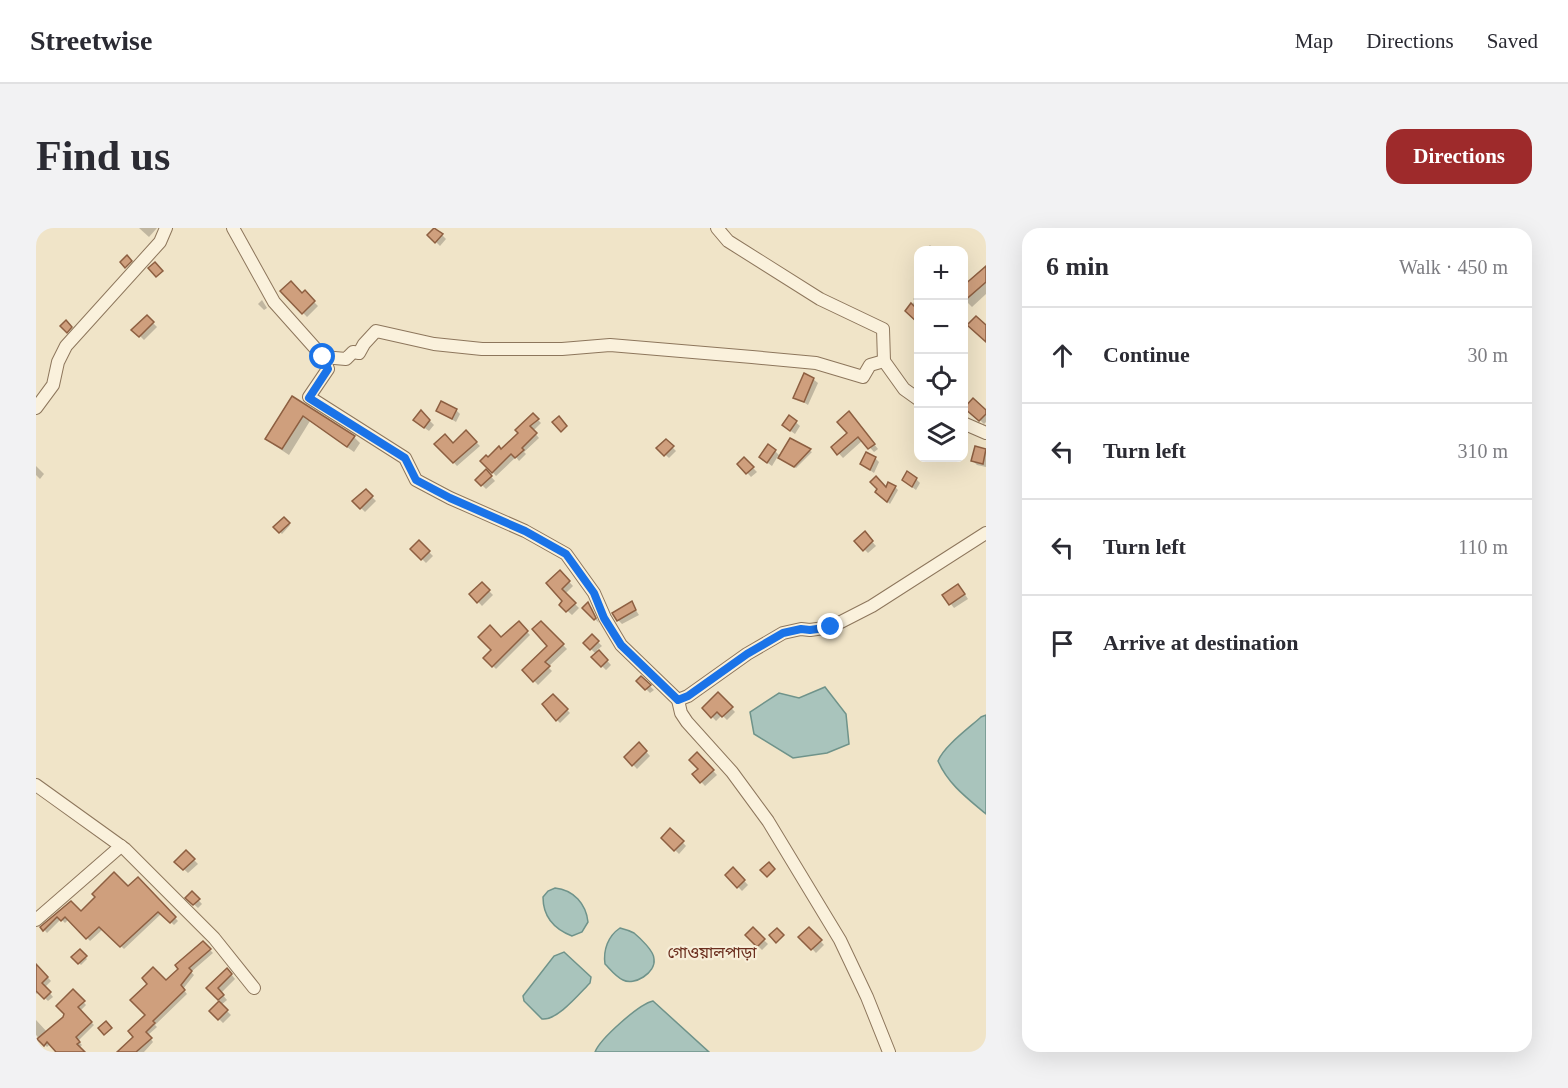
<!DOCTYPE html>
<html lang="en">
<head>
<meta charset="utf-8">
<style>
  :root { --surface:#fff; --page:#f2f2f3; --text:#2b2b33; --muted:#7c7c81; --line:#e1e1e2; --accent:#9e2a2b }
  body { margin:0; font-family:"Times New Roman","Noto Sans Bengali",serif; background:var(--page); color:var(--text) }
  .controls { position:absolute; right:18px; top:18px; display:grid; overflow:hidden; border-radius:12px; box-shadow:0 6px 24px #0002 }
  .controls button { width:54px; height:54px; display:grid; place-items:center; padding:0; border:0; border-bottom:2px solid var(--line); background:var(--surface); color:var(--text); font:30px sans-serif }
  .stop { position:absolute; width:18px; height:18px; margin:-14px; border:4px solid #1a73e8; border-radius:50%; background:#fff }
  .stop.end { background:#1a73e8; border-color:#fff; box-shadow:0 2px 6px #0008 }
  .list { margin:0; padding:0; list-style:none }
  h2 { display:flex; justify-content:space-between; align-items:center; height:78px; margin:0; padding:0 24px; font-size:26px }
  h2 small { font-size:20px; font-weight:400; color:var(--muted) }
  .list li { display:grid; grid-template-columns:39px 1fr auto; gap:18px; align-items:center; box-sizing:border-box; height:96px; padding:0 24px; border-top:2px solid var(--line) }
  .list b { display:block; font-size:22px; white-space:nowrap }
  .list em { font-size:20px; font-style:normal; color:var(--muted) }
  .icon { flex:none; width:33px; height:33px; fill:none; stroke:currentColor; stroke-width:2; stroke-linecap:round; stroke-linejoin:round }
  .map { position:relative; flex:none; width:950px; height:824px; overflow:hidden; border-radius:18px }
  header { display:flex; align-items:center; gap:36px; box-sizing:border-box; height:84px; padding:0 30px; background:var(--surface); border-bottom:2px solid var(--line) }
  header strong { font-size:28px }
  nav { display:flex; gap:33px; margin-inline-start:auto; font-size:21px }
  .intro { display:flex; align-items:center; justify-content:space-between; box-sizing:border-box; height:144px; padding:0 36px }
  h1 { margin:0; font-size:42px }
  .button { padding:15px 27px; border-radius:18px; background:var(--accent); color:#fff; font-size:21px; font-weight:700 }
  main { display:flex; gap:36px; padding:0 36px }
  aside { flex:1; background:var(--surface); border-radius:18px; box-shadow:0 6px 24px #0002 }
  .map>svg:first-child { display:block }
  .water { fill:#a9c4bc; stroke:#6f938a; stroke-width:1.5 }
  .shadow { fill:#0003 }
  .building { fill:#cf9f7d; stroke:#8d5f41; stroke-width:1.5 }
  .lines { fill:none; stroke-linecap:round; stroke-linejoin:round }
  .street-casing { stroke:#8d765c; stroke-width:14 }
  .street { stroke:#faf1dc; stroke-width:12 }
  .route { stroke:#1a73e8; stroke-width:8 }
  .labels { text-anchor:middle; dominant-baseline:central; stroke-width:4.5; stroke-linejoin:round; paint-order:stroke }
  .neighbourhood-label { font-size:16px; fill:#6b2e1e; stroke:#f7eed8 }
</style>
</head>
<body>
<header>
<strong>Streetwise</strong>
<nav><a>Map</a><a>Directions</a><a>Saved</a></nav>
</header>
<div class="intro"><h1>Find us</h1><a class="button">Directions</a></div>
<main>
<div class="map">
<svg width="950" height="824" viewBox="0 0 950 824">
  <rect width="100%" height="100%" fill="#f0e4c8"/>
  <g class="water">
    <path d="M 789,459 L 810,486 L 813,516 L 791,525 L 757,530 L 718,506 L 714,484 L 743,465 L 763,470 Z"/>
    <path d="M 950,487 L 950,586 C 931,570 912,556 902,533 C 908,518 933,500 945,489 Z"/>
    <path d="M 519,660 C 538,662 550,676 552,694 L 546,704 L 536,708 C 518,701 507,689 507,669 L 512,663 Z"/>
    <path d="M 584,700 C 588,701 594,703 598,705 C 604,710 618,723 618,731 C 620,745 598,758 587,752 C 580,749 574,741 569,736 C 567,722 572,708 584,700 Z"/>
    <path d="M 528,724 L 555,749 L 554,755 C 543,766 521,793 506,791 L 488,773 L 487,768 L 518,728 Z"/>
    <path d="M 617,773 L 673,824 L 559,824 C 564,811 603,776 617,773 Z"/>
  </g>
  <g class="shadow">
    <path d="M 103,0 L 121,0 L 113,9 Z"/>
    <path d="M 400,1 L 410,11 L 404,18 L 393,7 Z"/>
    <path d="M 894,17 L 899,22 L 889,22 Z"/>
    <path d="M 950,40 L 950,66 L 936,79 L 927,70 Z"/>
    <path d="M 246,63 L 266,67 L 268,64 L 282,78 L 271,89 Z"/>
    <path d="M 882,66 L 882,93 L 871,82 L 879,73 L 877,71 Z"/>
    <path d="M 226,72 L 231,80 L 228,82 L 222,76 Z"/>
    <path d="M 111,89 L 121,99 L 108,112 L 98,102 Z"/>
    <path d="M 777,151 L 782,155 L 772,177 L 759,169 Z"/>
    <path d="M 257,170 L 318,209 L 324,215 L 318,224 L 274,193 L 253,227 L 238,217 L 231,211 Z"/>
    <path d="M 931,180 L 950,184 L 950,194 L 948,196 Z"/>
    <path d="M 420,182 L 424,186 L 420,194 L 402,183 Z"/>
    <path d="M 385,184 L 398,197 L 393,203 L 383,196 Z"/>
    <path d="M 497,187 L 505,195 L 497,203 L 503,210 L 488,224 L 490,226 L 483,233 L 480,229 L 460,248 L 446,233 L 465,223 L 484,205 Z"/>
    <path d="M 754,189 L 764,198 L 759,206 L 752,201 Z"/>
    <path d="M 816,189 L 842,221 L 838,224 L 827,212 L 807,230 L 797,219 L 813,205 Z"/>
    <path d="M 430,204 L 444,218 L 421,238 L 400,216 L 417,217 Z"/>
    <path d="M 754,212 L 776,224 L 760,240 L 742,228 L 736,238 L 729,233 L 739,223 L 744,228 Z"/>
    <path d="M 630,213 L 640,223 L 633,230 L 622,220 Z"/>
    <path d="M 940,220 L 950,222 L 950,239 L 941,237 L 937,233 Z"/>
    <path d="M 839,230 L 843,234 L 838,245 L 825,236 Z"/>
    <path d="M 708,231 L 721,244 L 715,249 L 703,236 Z"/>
    <path d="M 0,238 L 8,246 L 4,251 L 0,247 Z"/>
    <path d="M 450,243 L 459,253 L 450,261 L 441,252 Z"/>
    <path d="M 880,251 L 884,255 L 880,262 L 867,252 Z"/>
    <path d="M 859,259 L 862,262 L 854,276 L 844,267 L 850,261 Z"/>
    <path d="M 330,263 L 340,273 L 329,284 L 318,273 Z"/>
    <path d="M 248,291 L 254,297 L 246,306 L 239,299 Z"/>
    <path d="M 828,305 L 840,318 L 832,325 L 820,313 Z"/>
    <path d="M 383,314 L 397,328 L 390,335 L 376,321 Z"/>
    <path d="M 524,344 L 537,358 L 529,366 L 543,380 L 536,387 L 525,377 L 529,373 L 512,355 Z"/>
    <path d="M 446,356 L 457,367 L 446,378 L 435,366 Z"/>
    <path d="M 926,362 L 932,371 L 918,380 L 908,367 Z"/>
    <path d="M 595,375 L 603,387 L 586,396 L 582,392 Z"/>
    <path d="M 552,376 L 556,380 L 563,395 L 548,380 Z"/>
    <path d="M 482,395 L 494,407 L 460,441 L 449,430 Z"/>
    <path d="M 505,395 L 531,421 L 512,439 L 516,443 L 502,457 L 488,442 L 514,418 Z"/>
    <path d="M 556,408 L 566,418 L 561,422 L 575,437 L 570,442 L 557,429 L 560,426 L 549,415 Z"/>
    <path d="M 605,450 L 618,462 L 614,465 L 602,453 Z"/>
    <path d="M 682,466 L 699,484 L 691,492 L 686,487 L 680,493 L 668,480 Z"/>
    <path d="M 517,468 L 534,485 L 524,495 L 521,492 Z"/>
    <path d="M 603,516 L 614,528 L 601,541 L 590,529 Z"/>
    <path d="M 661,526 L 681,547 L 669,558 L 658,546 L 664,541 Z"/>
    <path d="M 635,602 L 650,618 L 643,626 L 627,610 Z"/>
    <path d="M 150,624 L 162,636 L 152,645 L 140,634 Z"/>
    <path d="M 697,641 L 712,657 L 706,663 L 691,647 Z"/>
    <path d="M 102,651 L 142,693 L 138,697 L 126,685 L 88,721 L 67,701 L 54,713 L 33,691 L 29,695 L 25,691 L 11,705 L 6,699 L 35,675 L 45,685 L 92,660 Z"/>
    <path d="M 156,665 L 166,676 L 162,680 L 151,670 Z"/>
    <path d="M 773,701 L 788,717 L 780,725 L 765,709 Z"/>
    <path d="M 717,702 L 732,716 L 726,722 L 711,707 Z"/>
    <path d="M 167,715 L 177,725 L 155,744 L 158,747 L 147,761 L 151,766 L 119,797 L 121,799 L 112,807 L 117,814 L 108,824 L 83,824 L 99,809 L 130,754 Z"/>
    <path d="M 44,723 L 51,731 L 45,737 L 37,729 Z"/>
    <path d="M 0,736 L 15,753 L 9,759 L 17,769 L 12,773 L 3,764 L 0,766 Z"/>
    <path d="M 195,746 L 199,751 L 185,765 L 191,772 L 185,777 L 195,787 L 187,795 L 175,783 L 185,774 L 172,760 Z"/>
    <path d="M 37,763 L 50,777 L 44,783 L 58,797 L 42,813 L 46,817 L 43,820 L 47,824 L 21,824 L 14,816 L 11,819 L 0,807 L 0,792 L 12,805 L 28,790 Z"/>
  </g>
  <g class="building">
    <path d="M 398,0 L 407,6 L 399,15 L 391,7 Z"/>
    <path d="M 91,27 L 96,33 L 89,40 L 84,34 Z"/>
    <path d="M 119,34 L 127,43 L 120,49 L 112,40 Z"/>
    <path d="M 950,38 L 950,54 L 927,74 L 927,58 Z"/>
    <path d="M 255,53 L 266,65 L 269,62 L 279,73 L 266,86 L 244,63 Z"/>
    <path d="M 875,75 L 882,82 L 882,95 L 869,83 Z"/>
    <path d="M 111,87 L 118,94 L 103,109 L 95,102 Z"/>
    <path d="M 940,88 L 950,97 L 950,114 L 931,97 Z"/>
    <path d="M 30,92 L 36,99 L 31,105 L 24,98 Z"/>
    <path d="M 768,145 L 778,150 L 768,174 L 757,170 Z"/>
    <path d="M 256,168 L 319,208 L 311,219 L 267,188 L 246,221 L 229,211 Z"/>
    <path d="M 937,170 L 950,182 L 950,186 L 943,193 L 928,180 Z"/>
    <path d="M 405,173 L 421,181 L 416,191 L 400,183 Z"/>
    <path d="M 385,182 L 394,192 L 388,200 L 377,192 Z"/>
    <path d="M 813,183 L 839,216 L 832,221 L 822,209 L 801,227 L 795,219 L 811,205 L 801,194 Z"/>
    <path d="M 497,185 L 503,191 L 494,198 L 501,205 L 486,220 L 488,222 L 479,230 L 475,226 L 456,245 L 444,233 L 450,227 L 452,229 L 463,218 L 465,221 L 482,205 L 479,202 Z"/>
    <path d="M 753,187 L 761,193 L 754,203 L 746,197 Z"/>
    <path d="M 523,188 L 531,198 L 525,204 L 516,194 Z"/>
    <path d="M 430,202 L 441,214 L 417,235 L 398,216 L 409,206 L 417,215 Z"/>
    <path d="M 754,210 L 775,221 L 758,239 L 742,230 Z"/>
    <path d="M 630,211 L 638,218 L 628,228 L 620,220 Z"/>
    <path d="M 732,216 L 740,222 L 731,235 L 723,229 Z"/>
    <path d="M 939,218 L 950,221 L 947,236 L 935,233 Z"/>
    <path d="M 830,224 L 840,229 L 834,242 L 824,236 Z"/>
    <path d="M 708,229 L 718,239 L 710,246 L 701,236 Z"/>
    <path d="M 450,241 L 456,248 L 445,258 L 439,252 Z"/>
    <path d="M 871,243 L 881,250 L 876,259 L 866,252 Z"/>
    <path d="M 840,248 L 850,259 L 852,254 L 860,258 L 851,274 L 839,264 L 841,261 L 834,254 Z"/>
    <path d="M 330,261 L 337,268 L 324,281 L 316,273 Z"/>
    <path d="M 248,289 L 254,295 L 243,305 L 237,299 Z"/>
    <path d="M 829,303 L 837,313 L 827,323 L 818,313 Z"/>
    <path d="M 383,312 L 394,323 L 385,332 L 374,321 Z"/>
    <path d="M 524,342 L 534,353 L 526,361 L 540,375 L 530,384 L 523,377 L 526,373 L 510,355 Z"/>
    <path d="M 446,354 L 454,362 L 441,375 L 433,366 Z"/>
    <path d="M 922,356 L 929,366 L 913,377 L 906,367 Z"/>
    <path d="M 596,373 L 600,382 L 581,393 L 576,385 Z"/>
    <path d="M 552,374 L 560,390 L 558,392 L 546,380 Z"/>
    <path d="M 483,393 L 492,403 L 456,439 L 447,430 L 455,422 L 442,409 L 454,397 L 465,409 Z"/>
    <path d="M 505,393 L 528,416 L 509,434 L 514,438 L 497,454 L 486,442 L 511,418 L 496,401 Z"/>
    <path d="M 556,406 L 563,413 L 554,422 L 547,415 Z"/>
    <path d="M 563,422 L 572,432 L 565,439 L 555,429 Z"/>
    <path d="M 605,448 L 615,457 L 609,462 L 600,453 Z"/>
    <path d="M 682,464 L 697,479 L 686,489 L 681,484 L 675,490 L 666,480 Z"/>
    <path d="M 517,466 L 532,481 L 520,493 L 506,476 Z"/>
    <path d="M 603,514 L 611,523 L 596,538 L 588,529 Z"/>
    <path d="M 661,524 L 678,542 L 664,555 L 656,546 L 662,541 L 653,532 Z"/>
    <path d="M 634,600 L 648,613 L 638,623 L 625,610 Z"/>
    <path d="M 150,622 L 159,631 L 147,642 L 138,634 Z"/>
    <path d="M 733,634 L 739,641 L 731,649 L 724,642 Z"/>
    <path d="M 697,639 L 709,652 L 701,660 L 689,647 Z"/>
    <path d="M 78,644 L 92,658 L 102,649 L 140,689 L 134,695 L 122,684 L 84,719 L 63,699 L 50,711 L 29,689 L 25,693 L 21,689 L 7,703 L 4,699 L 35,673 L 45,683 L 59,669 L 56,666 Z"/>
    <path d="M 156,663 L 164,671 L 157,677 L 149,670 Z"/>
    <path d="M 717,699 L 729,711 L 721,719 L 709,707 Z"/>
    <path d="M 773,699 L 786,712 L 775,722 L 762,709 Z"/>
    <path d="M 741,700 L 748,707 L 740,715 L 733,707 Z"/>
    <path d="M 167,713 L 175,721 L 153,740 L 156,743 L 145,757 L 149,762 L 117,793 L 119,795 L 110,804 L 116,810 L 100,824 L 81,824 L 97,809 L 92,803 L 109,787 L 94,772 L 111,756 L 106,750 L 117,739 L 130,752 L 142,741 L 139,737 Z"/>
    <path d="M 44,721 L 51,728 L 42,736 L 35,729 Z"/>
    <path d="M 0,736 L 12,749 L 6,755 L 15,764 L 8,771 L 0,763 Z"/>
    <path d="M 191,740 L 196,746 L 182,760 L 188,767 L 182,772 L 170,760 Z"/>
    <path d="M 37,761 L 49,773 L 42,779 L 56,794 L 40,809 L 44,814 L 41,816 L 49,824 L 20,824 L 11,814 L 8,818 L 1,811 L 27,789 L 28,786 L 20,778 Z"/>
    <path d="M 183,773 L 192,782 L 182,792 L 173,783 Z"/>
    <path d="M 70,793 L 76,800 L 68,807 L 62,800 Z"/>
  </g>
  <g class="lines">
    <defs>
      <g id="street">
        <path d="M 197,0 L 238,74 L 287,129 L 292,141 L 273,169 L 369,230 L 380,252 L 414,270 L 489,303 L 530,326 L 558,365 L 569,390 L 585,417 L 642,472 L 652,468 L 711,426 L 747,405 L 765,401 L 774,402 L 795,399 L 836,378 L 950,305"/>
        <path d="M 681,0 L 692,13 L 784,71 L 847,101 L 848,133 L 868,161 L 882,171"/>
        <path d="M 287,129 L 310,131 L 317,124 L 323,125 L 328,116 L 340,103 L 398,116 L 446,121 L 526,121 L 574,117 L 716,129 L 780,135 L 827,149 L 834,137 L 848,133"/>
        <path d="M 0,180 L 17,157 L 22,134 L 30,118 L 124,14 L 130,0"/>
        <path d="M 927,195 L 950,205"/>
        <path d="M 642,472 L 645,485 L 651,494 L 696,544 L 732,593 L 804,712 L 831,769 L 853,824"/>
        <path d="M 0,557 L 89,621 L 178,710 L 218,760"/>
        <path d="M 0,692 L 85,618"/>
      </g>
    </defs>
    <use href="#street" class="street-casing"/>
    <use href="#street" class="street"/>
  </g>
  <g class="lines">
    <path class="route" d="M 287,129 L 292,141 L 273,170 L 369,230 L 380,252 L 414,270 L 489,303 L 530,326 L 558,365 L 568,390 L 585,417 L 642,472 L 652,468 L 711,426 L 747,405 L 765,401 L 774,402 L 795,399"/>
  </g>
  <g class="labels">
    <g class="neighbourhood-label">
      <text x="676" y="724">গোওয়ালপাড়া</text>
    </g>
  </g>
</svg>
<div class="controls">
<button>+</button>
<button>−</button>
<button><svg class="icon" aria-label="locate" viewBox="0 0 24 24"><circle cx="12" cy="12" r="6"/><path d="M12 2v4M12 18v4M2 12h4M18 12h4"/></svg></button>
<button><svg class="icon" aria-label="layers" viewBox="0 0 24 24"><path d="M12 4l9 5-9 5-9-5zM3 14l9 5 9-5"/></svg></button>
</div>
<div class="stop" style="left:287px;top:129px"></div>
<div class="stop end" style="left:795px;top:399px"></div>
</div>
<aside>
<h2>6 min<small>Walk · 450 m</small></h2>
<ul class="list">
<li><svg class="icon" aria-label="ahead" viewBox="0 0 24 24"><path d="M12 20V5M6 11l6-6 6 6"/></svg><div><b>Continue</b></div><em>30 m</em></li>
<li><svg class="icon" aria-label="left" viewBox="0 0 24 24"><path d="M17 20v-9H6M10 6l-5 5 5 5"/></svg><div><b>Turn left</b></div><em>310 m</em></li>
<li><svg class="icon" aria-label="left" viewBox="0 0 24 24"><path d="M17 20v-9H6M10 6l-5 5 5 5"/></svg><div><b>Turn left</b></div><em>110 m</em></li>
<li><svg class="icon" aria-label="arrive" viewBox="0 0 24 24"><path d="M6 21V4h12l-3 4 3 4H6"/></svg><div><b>Arrive at destination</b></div></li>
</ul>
</aside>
</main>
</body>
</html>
